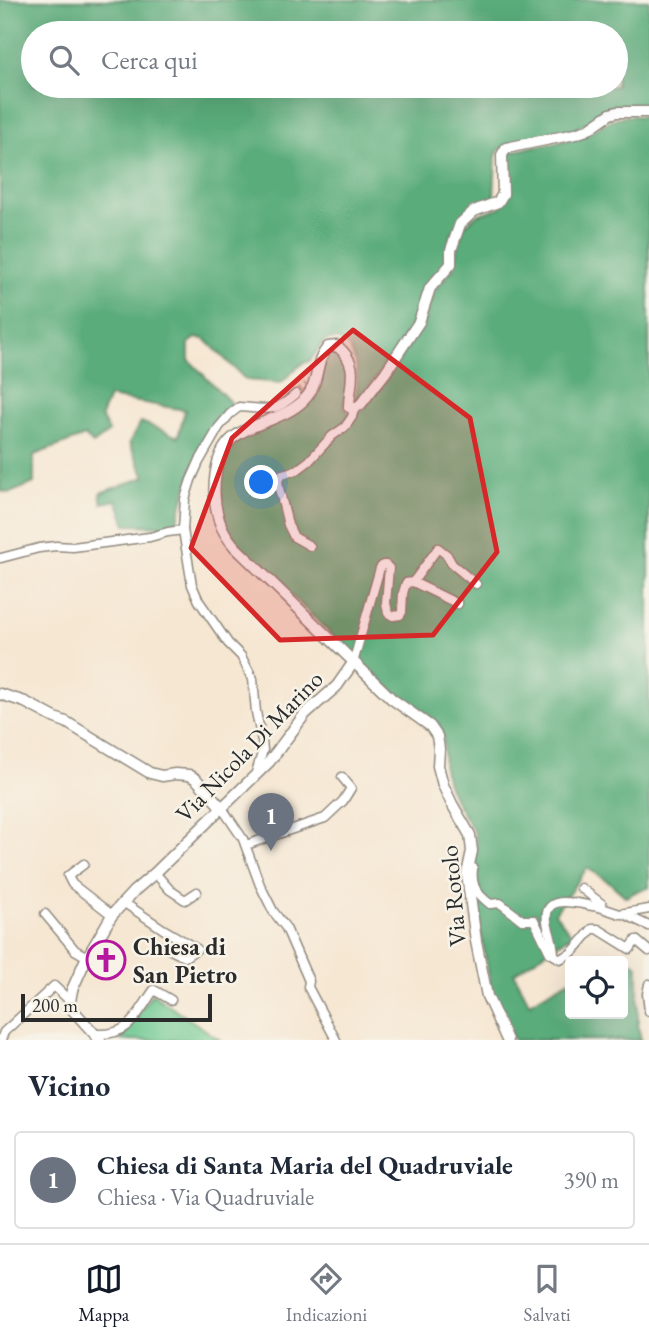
<!DOCTYPE html>
<html lang="it">
<head>
<meta charset="utf-8">
<style>
  :root { --surface:#fff; --page:#f2f2f3; --text:#1f2937; --muted:#747a83; --line:#e0e1e3; --accent:#111827 }
  body { margin:0; font-family:"EB Garamond",serif; background:var(--page); color:var(--text) }
  .controls { position:absolute; right:21px; bottom:21px; display:grid; overflow:hidden; border-radius:7px; box-shadow:0 7px 28px #0002 }
  .controls button { width:63px; height:63px; display:grid; place-items:center; padding:0; border:0; border-bottom:2px solid var(--line); background:var(--surface); color:var(--text); font:35px sans-serif }
  .scale { position:absolute; left:21px; bottom:18px; width:191px; box-sizing:border-box; padding-left:7px; border:4px solid #2b2b2b; border-top:0; font-size:19px; line-height:24px; white-space:nowrap; color:#2b2b2b; -webkit-text-stroke:5px #f7f3e8; paint-order:stroke }
  .you { position:absolute; left:262px; top:483px; width:24px; height:24px; margin:-18px; border:5px solid #fff; border-radius:50%; background:#1a73e8; box-shadow:0 0 0 10px #1a73e833 }
  .badge { display:grid; place-items:center; width:46px; height:46px; border-radius:50%; background:var(--accent); color:#fff; font-size:23px; font-weight:700 }
  .pin { position:absolute; translate:-50% -58px; filter:drop-shadow(0 2px 4px #0008) }
  .pin::after { content:''; position:absolute; top:37px; width:24px; height:21px; background:inherit; clip-path:polygon(0 0,100% 0,50% 100%) }
  .list { margin:0; padding:0; list-style:none }
  h2 { display:flex; justify-content:space-between; align-items:center; height:91px; margin:0; padding:0 28px; font-size:30px }
  h2 small { font-size:23px; font-weight:400; color:var(--muted) }
  .list li { display:grid; grid-template-columns:46px 1fr auto; gap:21px; align-items:center; box-sizing:border-box; height:98px; margin:0 14px 14px; padding:0 14px; border:2px solid var(--line); border-radius:7px }
  .list b { display:block; font-size:26px; white-space:nowrap }
  .list p { margin:0; font-size:23px; white-space:nowrap; color:var(--muted) }
  .list em { font-size:23px; font-style:normal; color:var(--muted) }
  .icon { flex:none; width:38px; height:38px; fill:none; stroke:currentColor; stroke-width:2; stroke-linecap:round; stroke-linejoin:round }
  .map { position:relative; flex:none; width:649px; height:1040px; overflow:hidden }
  .search { position:absolute; background:var(--surface); box-shadow:0 7px 28px #0002; left:21px; right:21px; top:21px; height:77px; display:flex; align-items:center; gap:18px; box-sizing:border-box; padding:0 24px; border-radius:38px; color:var(--muted); font-size:26px }
  .sheet { height:203px; background:var(--surface) }
  nav { display:flex; justify-content:space-around; align-items:center; box-sizing:border-box; height:98px; border-top:2px solid var(--line); background:var(--surface); font-size:19px; color:var(--muted) }
  nav a { display:grid; justify-items:center; gap:4px }
  nav .on { color:var(--accent) }
  .map>svg:first-child { display:block }
  .green { fill:#6dc890; stroke:#4c7a5e; stroke-width:2 }
  .forest { fill:#5aac7a; stroke:#426c52; stroke-width:2; fill-rule:evenodd }
  .lines { fill:none; stroke-linecap:round; stroke-linejoin:round }
  .minor-tunnel { stroke:#cdc1b1; stroke-width:8; stroke-dasharray:8 4; stroke-linecap:butt }
  .minor-casing { stroke:#90897f; stroke-width:11 }
  .tertiary-casing { stroke:#90897f; stroke-width:13 }
  .minor { stroke:#fff; stroke-width:8 }
  .tertiary { stroke:#fff; stroke-width:10 }
  .marked { fill:#d62828; fill-opacity:0.2; stroke:#d62828; stroke-width:5; stroke-linejoin:round }
  .labels { text-anchor:middle; dominant-baseline:central; stroke-width:5; stroke-linejoin:round; paint-order:stroke }
  .street-label { font-size:24px; fill:#2b2b2b; stroke:#f7f3e8 }
  .poi-label { font-size:24px; font-weight:bold; fill:#2b2b2b; stroke:#f7f3e8; text-anchor:start }
</style>
</head>
<body>
<div class="map">
<svg width="649" height="1040" viewBox="0 0 649 1040">
  <rect width="100%" height="100%" fill="#f7f3e8"/>
  <filter id="ink" filterUnits="userSpaceOnUse"><feTurbulence type="fractalNoise" baseFrequency=".0143" numOctaves="2"/><feDisplacementMap in="SourceGraphic" scale="14" xChannelSelector="R" yChannelSelector="G"/><feConvolveMatrix kernelMatrix="1 2 1 2 8 2 1 2 1" color-interpolation-filters="sRGB"/></filter>
  <filter id="wash" filterUnits="userSpaceOnUse"><feTurbulence type="fractalNoise" baseFrequency=".00686" numOctaves="4" result="noise"/><feDisplacementMap in="SourceGraphic" scale="28" xChannelSelector="R" yChannelSelector="G"/><feGaussianBlur stdDeviation="1.57" result="paint"/><feColorMatrix in="noise" values="0 0 0 0 0 0 0 0 0 0 0 0 0 0 0 0 0 1.4 0 .05"/><feComposite in="paint" operator="in"/></filter>
  <g filter="url(#wash)">
    <rect width="100%" height="100%" fill="#f6e7d3"/>
    <path class="green" d="M 152,994 L 220,1040 L 121,1040 Z"/>
    <g class="forest">
      <path d="M 0,0 L 649,0 L 649,106 L 619,108 L 572,130 L 506,145 L 499,150 L 496,156 L 494,197 L 487,201 L 452,233 L 445,262 L 422,295 L 416,317 L 391,358 L 356,403 L 354,403 C 355,397 356,392 357,387 C 358,372 355,348 341,341 C 335,338 330,340 324,341 L 310,361 L 301,364 L 281,383 L 246,380 L 205,339 L 196,338 L 189,343 L 189,360 L 231,403 L 205,439 L 193,466 L 177,522 L 169,526 L 126,525 L 117,500 L 102,503 L 100,493 L 145,477 L 129,443 L 141,422 L 178,437 L 185,410 L 109,397 L 101,416 L 109,432 L 93,444 L 85,436 L 34,455 L 34,483 L 10,493 L 0,491 ZM 33,33 L 616,33 L 616,86 L 33,86 Z"/>
      <path d="M 626,116 L 649,116 L 649,888 L 639,890 L 626,897 L 609,882 L 587,868 L 555,913 L 572,935 L 514,973 L 529,1003 L 570,980 L 570,1014 L 623,1014 L 623,961 L 606,961 L 619,954 L 638,966 L 638,1025 L 641,1040 L 514,1040 L 505,1024 L 492,994 L 475,901 L 472,874 L 477,851 L 475,834 L 456,802 L 448,784 L 443,765 L 444,749 L 442,733 L 433,722 L 396,695 L 372,671 L 356,659 L 239,544 C 226,528 219,510 220,489 C 223,414 273,442 310,401 C 323,385 319,368 330,351 L 337,352 L 344,362 L 348,382 L 344,406 L 349,413 L 355,414 L 360,412 L 365,407 L 389,376 L 423,324 L 434,291 L 455,266 L 456,251 L 464,226 L 477,215 L 501,207 L 505,201 L 508,195 L 507,154 C 528,145 554,144 577,138 C 595,133 607,118 626,116 Z"/>
    </g>
  </g>
  <g filter="url(#ink)">
    <g class="lines">
      <path class="minor-tunnel" d="M 296,394 L 307,385"/>
      <defs>
        <g id="minor">
          <path d="M 310,546 L 294,537 L 288,525 L 279,488 L 278,480 L 282,474 L 297,470 L 309,461 L 332,436 L 345,427 L 352,417 L 354,409"/>
          <path d="M 1,558 L 39,548 L 56,546 L 73,547 L 150,537 L 168,532 L 183,530"/>
          <path d="M 413,582 L 458,604"/>
          <path d="M 353,663 L 380,568 L 383,565 L 386,565 L 389,568 L 386,603 L 388,613 L 393,616 L 400,615 L 402,612 L 403,593 L 406,583 L 413,582 L 438,548 L 447,555 L 452,564 L 476,584"/>
          <path d="M 256,773 L 263,750 L 262,741 L 256,712 L 253,679 L 241,656 L 228,643 L 199,601 L 192,585 L 183,530 L 185,499 L 191,480 L 199,462 L 219,427 L 230,414 L 239,407 C 267,408 272,415 296,394"/>
          <path d="M 222,808 L 243,839 L 260,885 L 273,911 L 286,928 L 309,981 L 308,987 L 336,1040"/>
          <path d="M 246,845 L 325,818 L 343,801 L 351,788 L 342,777"/>
          <path d="M 84,864 L 68,876 L 72,884 L 112,915"/>
          <path d="M 473,868 C 471,886 476,893 490,904 L 500,903 L 522,920 L 534,920 L 550,953 L 554,955 C 554,945 551,937 548,927 C 539,890 577,904 599,907 L 602,904 L 581,888"/>
          <path d="M 155,873 L 170,890 L 185,900 L 197,892"/>
          <path d="M 123,902 L 163,929 L 197,949 L 185,957 L 162,946"/>
          <path d="M 599,907 L 620,914 L 649,909"/>
          <path d="M 45,914 L 75,950 L 87,957"/>
          <path d="M 624,914 L 649,926"/>
          <path d="M 554,955 L 560,959 L 570,954 L 578,946 L 592,929 L 598,929 L 630,949 L 636,940 L 649,951"/>
          <path d="M 649,984 L 647,994 L 649,1011"/>
          <path d="M 96,1034 C 131,1036 136,1015 154,990 L 171,1000"/>
          <path d="M 1,1040 L 4,1032 L 54,986 L 70,1001"/>
        </g>
        <g id="tertiary">
          <path d="M 0,694 L 25,702 L 55,718 L 66,722 L 150,773 L 162,776 L 175,774 L 189,775 L 196,779 L 222,808"/>
          <path d="M 100,1040 L 72,1009 L 70,1001 L 72,990 L 85,961 L 112,915 L 134,891 L 155,873 L 269,762 L 305,714 L 337,686 L 353,663"/>
          <path d="M 507,1040 L 487,996 L 476,941 L 467,874 L 472,851 L 470,835 L 452,804 L 443,785 L 438,766 L 439,749 L 437,736 L 430,726 L 392,699 L 235,547 C 228,539 222,530 219,520 C 211,494 212,451 237,435 C 258,421 284,419 304,400 C 321,383 313,364 328,347 L 337,346 C 361,365 349,384 349,407 L 354,409 L 361,404 L 385,373 L 419,322 L 430,288 L 451,264 L 451,250 L 460,224 L 474,211 L 498,202 L 503,194 L 502,155 L 506,148 L 575,134 L 587,130 L 610,114 L 617,112 L 649,112"/>
        </g>
      </defs>
      <use href="#minor" class="minor-casing"/>
      <use href="#tertiary" class="tertiary-casing"/>
      <use href="#minor" class="minor"/>
      <use href="#tertiary" class="tertiary"/>
    </g>
  </g>
  <path class="marked" d="M 353,330 L 470,418 L 497,552 L 433,635 L 280,640 L 191,548 L 232,438 Z"/>
  <defs>
    <symbol id="church-ring" viewBox="-11 -11 22 22"><circle r="9.5" fill="#f7f3e8" stroke="#b5179e" stroke-width="1.5"/><path d="M-1.2-6h2.4v3.5h3.3v2.4h-3.3V6h-2.4V-.1h-3.3v-2.4h3.3Z" fill="#b5179e"/></symbol>
  </defs>
  <g fill-rule="evenodd">
    <use href="#church-ring" x="84" y="938" width="44" height="44"/>
  </g>
  <g class="labels">
    <g class="street-label">
      <text transform="translate(249 746) rotate(-46)">Via Nicola Di Marino</text>
      <text transform="translate(453 896) rotate(-95)">Via Rotolo</text>
    </g>
    <g class="poi-label">
      <text x="133" y="946">Chiesa di<tspan x="133" dy="28">San Pietro</tspan></text>
    </g>
  </g>
</svg>
<div class="controls">
<button><svg class="icon" aria-label="locate" viewBox="0 0 24 24"><circle cx="12" cy="12" r="6"/><path d="M12 2v4M12 18v4M2 12h4M18 12h4"/></svg></button>
</div>
<div class="scale">200 m</div>
<div class="you"></div>
<div class="pin badge" style="left:271px;top:851px;background:#6b7280">1</div>
<div class="search"><svg class="icon" aria-label="search" viewBox="0 0 24 24"><circle cx="10" cy="10" r="6"/><path d="M15 15l6 6"/></svg>Cerca qui</div>
</div>
<section class="sheet">
<h2>Vicino<small></small></h2>
<ul class="list">
<li><span class="badge" style="background:#6b7280">1</span><div><b>Chiesa di Santa Maria del Quadruviale</b><p>Chiesa · Via Quadruviale</p></div><em>390 m</em></li>
</ul>
</section>
<nav>
<a class="on"><svg class="icon" aria-label="map" viewBox="0 0 24 24"><path d="M3 6l6-2 6 2 6-2v14l-6 2-6-2-6 2zM9 4v14M15 6v14"/></svg>Mappa</a>
<a><svg class="icon" aria-label="directions" viewBox="0 0 24 24"><path d="M12 3l9 9-9 9-9-9zM9 14v-3h6M13 9l2 2-2 2"/></svg>Indicazioni</a>
<a><svg class="icon" aria-label="saved" viewBox="0 0 24 24"><path d="M7 4h10v16l-5-4-5 4z"/></svg>Salvati</a>
</nav>
</body>
</html>
